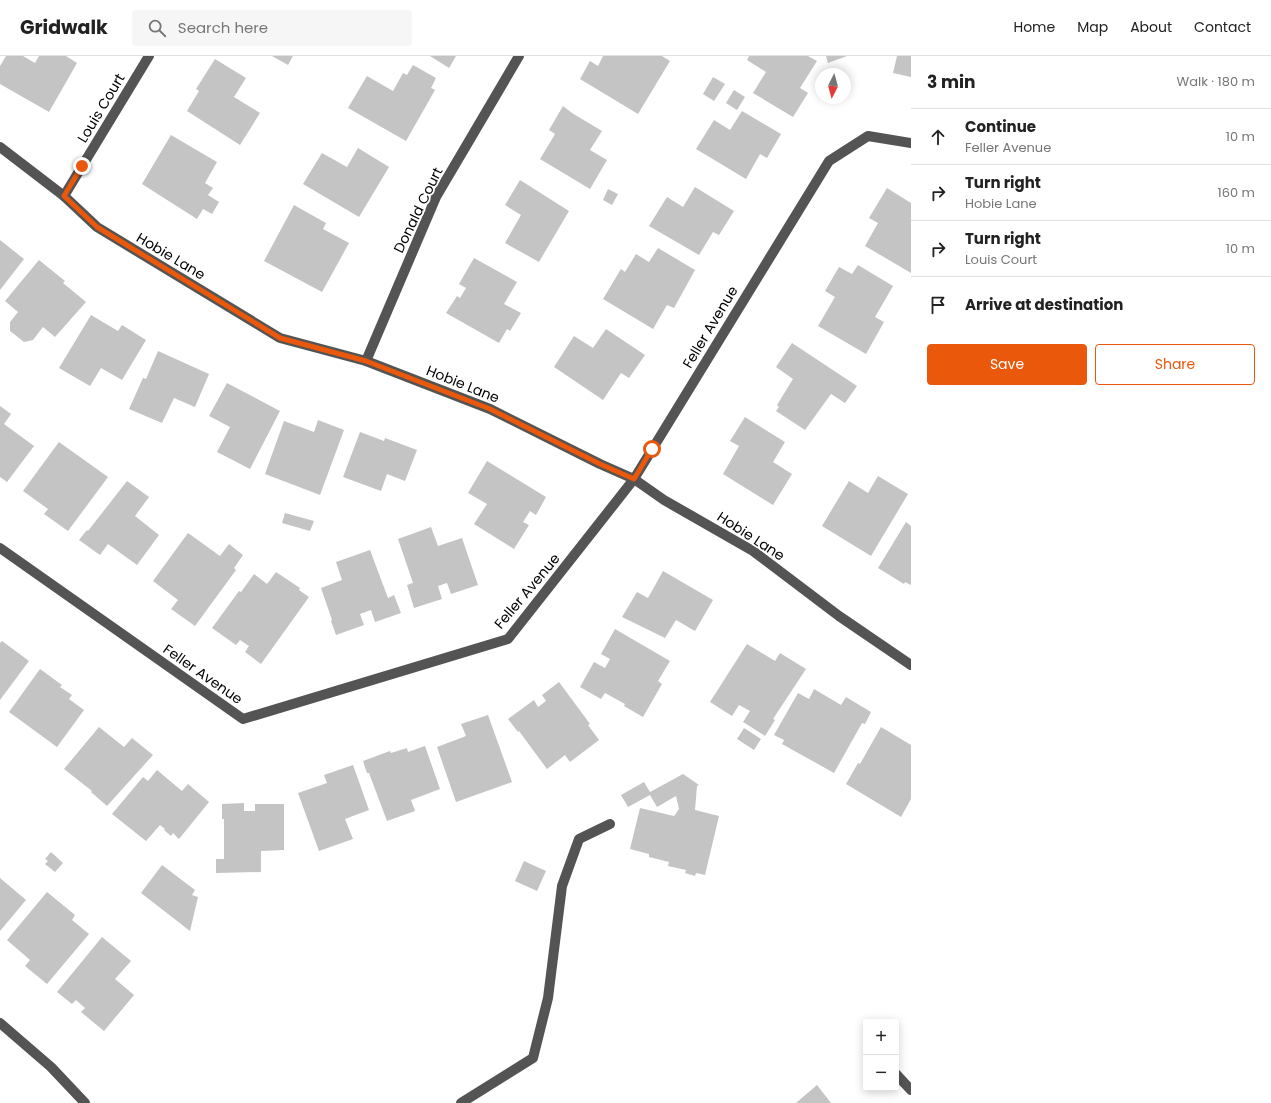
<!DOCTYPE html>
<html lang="en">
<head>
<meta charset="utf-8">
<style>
  :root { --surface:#fff; --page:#f6f6f6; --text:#222; --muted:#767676; --line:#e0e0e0; --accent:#ea580c }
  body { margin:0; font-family:Poppins,sans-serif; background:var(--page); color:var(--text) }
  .controls { position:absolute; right:12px; bottom:12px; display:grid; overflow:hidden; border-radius:4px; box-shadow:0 2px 10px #0003 }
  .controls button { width:36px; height:36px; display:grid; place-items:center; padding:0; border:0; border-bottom:1px solid var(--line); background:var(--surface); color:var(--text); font:20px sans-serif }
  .compass { position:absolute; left:815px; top:12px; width:36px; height:36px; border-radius:50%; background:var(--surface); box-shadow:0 2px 10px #0003; rotate:186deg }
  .stop { position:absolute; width:12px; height:12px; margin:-9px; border:3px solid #ea580c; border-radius:50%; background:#fff }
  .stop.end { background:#ea580c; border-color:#fff; box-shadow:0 1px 4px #0008 }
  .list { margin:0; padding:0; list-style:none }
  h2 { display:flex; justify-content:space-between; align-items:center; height:52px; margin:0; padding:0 16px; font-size:17px }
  h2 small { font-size:13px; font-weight:400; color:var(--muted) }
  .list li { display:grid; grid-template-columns:26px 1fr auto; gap:12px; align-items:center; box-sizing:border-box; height:56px; padding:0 16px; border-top:1px solid var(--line) }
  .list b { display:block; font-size:15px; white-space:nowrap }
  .list p { margin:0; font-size:13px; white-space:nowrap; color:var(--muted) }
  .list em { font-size:13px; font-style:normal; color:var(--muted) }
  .actions { display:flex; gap:8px; padding:12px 16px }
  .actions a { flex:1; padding:9px 0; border:1px solid var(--accent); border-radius:4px; text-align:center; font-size:14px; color:var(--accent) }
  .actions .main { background:var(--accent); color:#fff }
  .icon { flex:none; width:22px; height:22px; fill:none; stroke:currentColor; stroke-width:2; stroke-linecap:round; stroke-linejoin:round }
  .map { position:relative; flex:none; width:911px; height:1047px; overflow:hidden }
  header { display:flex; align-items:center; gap:24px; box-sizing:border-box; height:56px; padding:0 20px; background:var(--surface); border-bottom:1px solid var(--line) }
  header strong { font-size:19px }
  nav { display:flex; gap:22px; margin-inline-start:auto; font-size:14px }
  .search { width:280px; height:36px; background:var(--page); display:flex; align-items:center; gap:10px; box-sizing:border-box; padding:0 14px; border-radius:4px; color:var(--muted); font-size:15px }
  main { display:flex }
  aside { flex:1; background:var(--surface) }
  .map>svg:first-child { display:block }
  .building { fill:#c4c4c4 }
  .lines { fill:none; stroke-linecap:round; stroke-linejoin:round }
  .minor { stroke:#545454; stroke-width:10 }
  .route { stroke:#ea580c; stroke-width:5 }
  .labels { text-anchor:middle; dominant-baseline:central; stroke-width:3.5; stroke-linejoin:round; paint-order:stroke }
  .street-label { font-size:14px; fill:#000; stroke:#fff }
</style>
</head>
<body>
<header>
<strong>Gridwalk</strong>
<div class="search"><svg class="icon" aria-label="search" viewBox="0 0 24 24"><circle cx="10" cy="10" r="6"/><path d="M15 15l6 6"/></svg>Search here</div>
<nav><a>Home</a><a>Map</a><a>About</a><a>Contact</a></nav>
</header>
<main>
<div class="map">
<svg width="911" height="1047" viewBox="0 0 911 1047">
  <rect width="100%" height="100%" fill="#fff"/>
  <g class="building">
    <path d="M 6,0 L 23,0 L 35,7 L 39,0 L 66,0 L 77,7 L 49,56 L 0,28 L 0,10 Z"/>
    <path d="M 272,0 L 293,0 L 288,9 Z"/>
    <path d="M 430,0 L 456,0 L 449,12 Z"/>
    <path d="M 603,0 L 662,0 L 670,5 L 638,58 L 580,23 L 590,5 L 598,10 Z"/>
    <path d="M 749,0 L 808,0 L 817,5 L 800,32 L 808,37 L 793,61 L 753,37 L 766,16 L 747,4 Z"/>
    <path d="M 826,0 L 847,0 L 828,7 Z"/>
    <path d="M 897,0 L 911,0 L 911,21 L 893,17 Z"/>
    <path d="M 215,3 L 246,22 L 234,41 L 260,57 L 240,89 L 187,55 L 199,35 L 196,33 Z"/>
    <path d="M 413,9 L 436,22 L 431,32 L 435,34 L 406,85 L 348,52 L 367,20 L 393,35 L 403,17 L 407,19 Z"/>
    <path d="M 713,21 L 725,28 L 714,45 L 703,38 Z"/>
    <path d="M 734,34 L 745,41 L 737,54 L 726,47 Z"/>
    <path d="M 563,50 L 572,57 L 602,75 L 590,94 L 607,104 L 590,133 L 540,103 L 555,78 L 549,74 Z"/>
    <path d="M 742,55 L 781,78 L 767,102 L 760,98 L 746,123 L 696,93 L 714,64 L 730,74 Z"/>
    <path d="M 171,79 L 217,106 L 205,127 L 213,132 L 208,139 L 219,146 L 212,158 L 203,153 L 197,163 L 142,128 Z"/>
    <path d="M 358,92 L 389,111 L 359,161 L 303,128 L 322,97 L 347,111 Z"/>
    <path d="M 520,124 L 569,155 L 539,206 L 505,187 L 521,159 L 505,149 Z"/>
    <path d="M 695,131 L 734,155 L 719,179 L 713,176 L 699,199 L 649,170 L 667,141 L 683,151 Z"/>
    <path d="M 887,132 L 911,147 L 911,217 L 865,190 L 878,167 L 869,162 Z"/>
    <path d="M 608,133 L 618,138 L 612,149 L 603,144 Z"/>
    <path d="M 294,149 L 326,167 L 323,173 L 349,187 L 322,236 L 264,205 Z"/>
    <path d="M 0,184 L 24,203 L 0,234 Z"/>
    <path d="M 658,192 L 695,214 L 674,252 L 667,249 L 653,273 L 603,243 L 621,213 L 625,216 L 636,198 L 649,206 Z"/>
    <path d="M 474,202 L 517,226 L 504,248 L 521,257 L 510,275 L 507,273 L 499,287 L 446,257 L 457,240 L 460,242 L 466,232 L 459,228 Z"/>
    <path d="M 39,204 L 65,225 L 63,227 L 86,246 L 55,281 L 43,271 L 33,284 L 24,286 L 10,275 L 10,266 L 18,256 L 5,245 Z"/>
    <path d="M 858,209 L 893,230 L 875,261 L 884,266 L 866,298 L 818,270 L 835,241 L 825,235 L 839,211 L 852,218 Z"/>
    <path d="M 91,259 L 118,275 L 122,269 L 146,284 L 122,324 L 101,312 L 90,330 L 59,312 Z"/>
    <path d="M 606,273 L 645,299 L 629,322 L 621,317 L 603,344 L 554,311 L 574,280 L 593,292 Z"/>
    <path d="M 792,287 L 857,330 L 845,347 L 831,338 L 805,374 L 776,355 L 779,351 L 777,349 L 793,323 L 776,311 Z"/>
    <path d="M 158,295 L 209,318 L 195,351 L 174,342 L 162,367 L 129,353 L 143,322 L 146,323 Z"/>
    <path d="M 227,327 L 280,355 L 250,413 L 217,396 L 230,371 L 209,360 Z"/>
    <path d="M 0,350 L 11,358 L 4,368 L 34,390 L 7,426 L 0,421 Z"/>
    <path d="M 745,361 L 785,386 L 773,406 L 792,418 L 773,449 L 723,418 L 739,390 L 730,385 Z"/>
    <path d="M 318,364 L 344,374 L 320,439 L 265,418 L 284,365 L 314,376 Z"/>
    <path d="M 360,376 L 384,385 L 385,382 L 417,394 L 405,425 L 387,418 L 381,435 L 343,421 Z"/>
    <path d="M 59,386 L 108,421 L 68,475 L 44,458 L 48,453 L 23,435 Z"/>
    <path d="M 487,405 L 546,441 L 536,459 L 530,455 L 523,466 L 529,469 L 514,493 L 474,468 L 487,448 L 468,437 Z"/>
    <path d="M 878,420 L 908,438 L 871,500 L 822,470 L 849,425 L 868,437 Z"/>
    <path d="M 127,425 L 149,441 L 135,460 L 159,479 L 137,509 L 108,488 L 100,499 L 79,484 L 87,474 L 88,475 Z"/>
    <path d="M 285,457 L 314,465 L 310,475 L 282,467 Z"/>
    <path d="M 906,466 L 911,470 L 911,529 L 905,526 L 904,528 L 878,512 Z"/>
    <path d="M 431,471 L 438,490 L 462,482 L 478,529 L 451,538 L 447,527 L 438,530 L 442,543 L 414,552 L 407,529 L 413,527 L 398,483 Z"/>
    <path d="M 188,477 L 220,500 L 229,488 L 243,499 L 234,512 L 236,514 L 195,570 L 171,553 L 178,544 L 153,525 Z"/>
    <path d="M 370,494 L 388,542 L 394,539 L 401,557 L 375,566 L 371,554 L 360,558 L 364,569 L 336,579 L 331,565 L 332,564 L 321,532 L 342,524 L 336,506 Z"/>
    <path d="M 663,515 L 713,544 L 695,575 L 676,564 L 665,582 L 622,561 L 637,536 L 648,542 Z"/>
    <path d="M 276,516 L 300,532 L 299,534 L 309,541 L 261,608 L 245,596 L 249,590 L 240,584 L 236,589 L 212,572 L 239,535 L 241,536 L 254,518 L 267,528 Z"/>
    <path d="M 615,573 L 670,605 L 658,625 L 662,628 L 643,661 L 624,650 L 625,648 L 605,637 L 601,643 L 580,631 L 594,606 L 605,612 L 610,603 L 601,598 Z"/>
    <path d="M 2,585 L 29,605 L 0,644 L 0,587 Z"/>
    <path d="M 747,588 L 775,605 L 780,597 L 806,613 L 773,663 L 775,664 L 765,680 L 743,666 L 750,655 L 739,649 L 732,660 L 710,646 Z"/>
    <path d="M 40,613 L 62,629 L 60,631 L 72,639 L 69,643 L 84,654 L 57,691 L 9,656 Z"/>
    <path d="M 559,626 L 590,668 L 588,669 L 599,684 L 570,706 L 565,699 L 547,713 L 519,675 L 518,676 L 508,663 L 534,644 L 538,651 L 546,645 L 542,639 Z"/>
    <path d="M 814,633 L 841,649 L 846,641 L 871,656 L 865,668 L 862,667 L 834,717 L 782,688 L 784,684 L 774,679 L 798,637 L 809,643 Z"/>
    <path d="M 488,659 L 512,726 L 456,746 L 437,691 L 466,680 L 461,668 Z"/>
    <path d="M 99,671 L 124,691 L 132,682 L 153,699 L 107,750 L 91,736 L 92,735 L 64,713 Z"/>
    <path d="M 881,671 L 911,689 L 911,743 L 901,761 L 846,728 L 858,707 L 860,708 Z"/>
    <path d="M 744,672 L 761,683 L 754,694 L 737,683 Z"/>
    <path d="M 425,690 L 440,733 L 411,744 L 415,755 L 387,765 L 369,717 L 367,717 L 363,705 L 390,695 L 391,697 L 407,692 L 408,696 Z"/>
    <path d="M 353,709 L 369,754 L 345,763 L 353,783 L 319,795 L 298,737 L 327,727 L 324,719 Z"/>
    <path d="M 157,714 L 182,735 L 188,728 L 209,746 L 179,783 L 173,777 L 171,780 L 164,774 L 165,773 L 160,769 L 146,785 L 112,758 L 143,721 L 148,725 Z"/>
    <path d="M 683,718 L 699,729 L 697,730 L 695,754 L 719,760 L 705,819 L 696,817 L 695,820 L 685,817 L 686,814 L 668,810 L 669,806 L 649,801 L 649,798 L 630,793 L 640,752 L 674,760 L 679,753 L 676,740 L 657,751 L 650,739 L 628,751 L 621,739 L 644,726 L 650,736 Z"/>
    <path d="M 244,747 L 244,755 L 255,755 L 255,748 L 284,748 L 284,794 L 261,795 L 261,816 L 216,817 L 216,803 L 224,803 L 224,763 L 222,763 L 222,748 Z"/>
    <path d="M 51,796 L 63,807 L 55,816 L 45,808 L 48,805 L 45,803 Z"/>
    <path d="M 524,805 L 546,815 L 537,835 L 515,825 Z"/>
    <path d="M 162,809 L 195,834 L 192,839 L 198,841 L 190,875 L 141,837 Z"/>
    <path d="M 0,822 L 26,844 L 0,875 Z"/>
    <path d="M 47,836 L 75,859 L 72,864 L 89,878 L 47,928 L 25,910 L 30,904 L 7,884 Z"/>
    <path d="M 102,881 L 131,905 L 115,923 L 134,939 L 104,975 L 81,956 L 85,952 L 76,944 L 72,948 L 57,936 Z"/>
    <path d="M 817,1029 L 831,1047 L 796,1047 Z"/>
  </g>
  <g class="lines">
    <g class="minor">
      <path d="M 0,91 L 64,140 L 97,171 L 280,282 L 366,305 L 490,353 L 600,408 L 634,423 L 664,444 L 753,495 L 839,560 L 911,609"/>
      <path d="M 64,140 L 149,0"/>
      <path d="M 366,305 L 436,141 L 519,0"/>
      <path d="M 0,492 L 243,663 L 508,583 L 634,423 L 829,105 L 868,80 L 911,87"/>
      <path d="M 0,967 L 51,1011 L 85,1047"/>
      <path d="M 896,1018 L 911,1034"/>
      <path d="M 461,1047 L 533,1002 L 548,942 L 562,830 L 579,783 L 610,768"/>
    </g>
  </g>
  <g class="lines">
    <path class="route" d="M 82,110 L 64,140 L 97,171 L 280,282 L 366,305 L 490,353 L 600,408 L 634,423 L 652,393"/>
  </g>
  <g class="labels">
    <g class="street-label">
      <text transform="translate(101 52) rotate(-59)">Louis Court</text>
      <text transform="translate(418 154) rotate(-64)">Donald Court</text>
      <text transform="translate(171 200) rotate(31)">Hobie Lane</text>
      <text transform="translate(710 271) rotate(-59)">Feller Avenue</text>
      <text transform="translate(463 328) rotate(22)">Hobie Lane</text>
      <text transform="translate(751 480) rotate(33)">Hobie Lane</text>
      <text transform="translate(527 535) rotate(-50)">Feller Avenue</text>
      <text transform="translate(203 618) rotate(35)">Feller Avenue</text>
    </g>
  </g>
</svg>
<div class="controls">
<button>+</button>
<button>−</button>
</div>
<svg class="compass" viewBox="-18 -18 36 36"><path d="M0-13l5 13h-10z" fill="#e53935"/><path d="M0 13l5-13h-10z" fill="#767676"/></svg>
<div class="stop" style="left:652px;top:393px"></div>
<div class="stop end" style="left:82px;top:110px"></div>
</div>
<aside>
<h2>3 min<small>Walk · 180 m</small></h2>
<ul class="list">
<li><svg class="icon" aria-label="ahead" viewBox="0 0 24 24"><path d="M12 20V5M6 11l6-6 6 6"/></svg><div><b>Continue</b><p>Feller Avenue</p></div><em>10 m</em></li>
<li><svg class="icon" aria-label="right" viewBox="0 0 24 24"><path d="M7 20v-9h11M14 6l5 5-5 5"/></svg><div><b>Turn right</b><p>Hobie Lane</p></div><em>160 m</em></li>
<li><svg class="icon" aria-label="right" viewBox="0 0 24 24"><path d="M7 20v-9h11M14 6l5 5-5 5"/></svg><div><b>Turn right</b><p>Louis Court</p></div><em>10 m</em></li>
<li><svg class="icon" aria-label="arrive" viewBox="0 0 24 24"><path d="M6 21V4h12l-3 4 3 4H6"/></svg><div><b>Arrive at destination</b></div></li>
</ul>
<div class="actions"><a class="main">Save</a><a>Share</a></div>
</aside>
</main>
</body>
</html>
